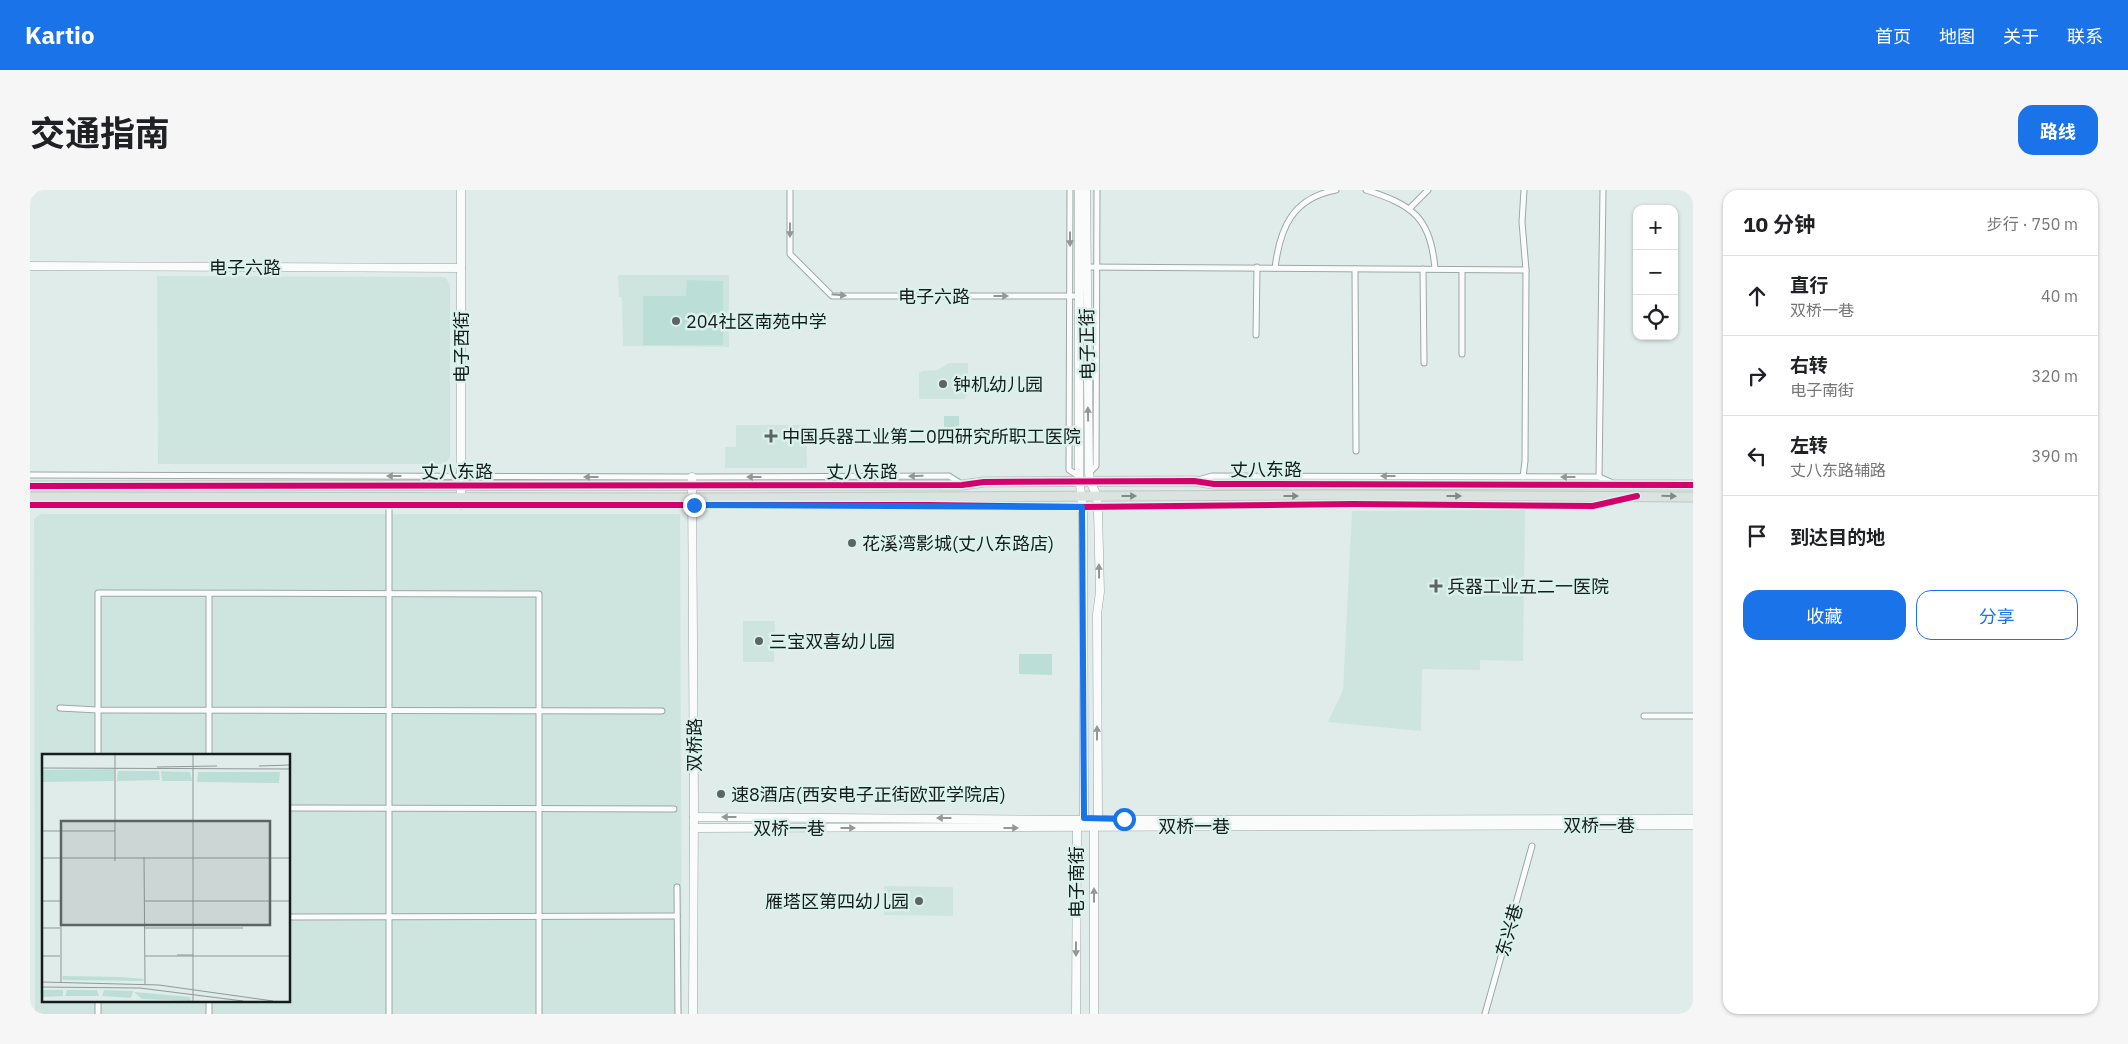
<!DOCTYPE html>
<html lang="zh">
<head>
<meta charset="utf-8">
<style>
  :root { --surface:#fff; --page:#f6f6f6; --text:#202124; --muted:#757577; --line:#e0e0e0; --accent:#1a73e8 }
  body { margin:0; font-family:"IBM Plex Sans","Noto Sans SC",sans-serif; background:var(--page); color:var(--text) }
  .controls { position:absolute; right:15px; top:15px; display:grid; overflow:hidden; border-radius:10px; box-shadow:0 1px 4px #0004 }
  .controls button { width:45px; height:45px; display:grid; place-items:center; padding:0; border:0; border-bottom:1px solid var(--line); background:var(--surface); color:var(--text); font:25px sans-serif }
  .stop { position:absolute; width:15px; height:15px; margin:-11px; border:4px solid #1a73e8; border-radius:50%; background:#fff }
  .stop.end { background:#1a73e8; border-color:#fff; box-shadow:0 1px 5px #0008 }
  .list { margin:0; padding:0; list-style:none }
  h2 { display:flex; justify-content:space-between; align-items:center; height:65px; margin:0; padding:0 20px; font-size:21px }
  h2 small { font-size:16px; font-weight:400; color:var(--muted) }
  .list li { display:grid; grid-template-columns:32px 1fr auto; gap:15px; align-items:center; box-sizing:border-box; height:80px; padding:0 20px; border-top:1px solid var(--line) }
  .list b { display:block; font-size:19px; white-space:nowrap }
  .list p { margin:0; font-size:16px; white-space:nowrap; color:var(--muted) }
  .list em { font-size:16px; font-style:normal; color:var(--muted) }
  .actions { display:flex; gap:10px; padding:15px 20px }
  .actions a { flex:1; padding:11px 0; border:1px solid var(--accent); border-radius:15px; text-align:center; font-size:18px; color:var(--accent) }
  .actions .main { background:var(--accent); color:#fff }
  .icon { flex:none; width:28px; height:28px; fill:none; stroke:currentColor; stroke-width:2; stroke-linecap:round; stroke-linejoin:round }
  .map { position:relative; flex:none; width:1663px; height:824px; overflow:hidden; border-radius:15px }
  header { display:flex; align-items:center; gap:30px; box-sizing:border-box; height:70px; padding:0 25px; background:var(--accent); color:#fff }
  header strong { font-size:24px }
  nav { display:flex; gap:28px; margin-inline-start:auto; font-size:18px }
  .intro { display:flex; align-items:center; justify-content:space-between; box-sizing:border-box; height:120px; padding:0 30px }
  h1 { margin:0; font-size:35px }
  .button { padding:12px 22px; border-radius:15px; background:var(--accent); color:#fff; font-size:18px; font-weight:700 }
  main { display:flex; gap:30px; padding:0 30px }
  aside { flex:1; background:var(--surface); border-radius:15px; box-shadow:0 1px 4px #0004 }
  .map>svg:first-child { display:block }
  .built { fill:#cee5df; fill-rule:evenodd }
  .green { fill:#bbdfd6 }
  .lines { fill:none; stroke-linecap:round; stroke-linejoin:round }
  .street-casing { stroke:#9ea7a5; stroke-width:7 }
  .secondary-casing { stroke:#9ea7a5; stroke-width:9 }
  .primary-casing { stroke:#c1c6c5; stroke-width:11 }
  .street { stroke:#fafcfc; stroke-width:5 }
  .secondary { stroke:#fafcfc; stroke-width:8 }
  .primary { stroke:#dae3e0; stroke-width:9 }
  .cycleway-casing { stroke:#dbf1eb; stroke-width:9 }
  .cycleway { stroke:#d6006c; stroke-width:6 }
  .oneway { fill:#939897 }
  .oneway2 { fill:#818a87 }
  .route { stroke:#1a73e8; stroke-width:6 }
  .poi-dot { fill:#5c6563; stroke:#dbf1eb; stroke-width:2 }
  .labels { text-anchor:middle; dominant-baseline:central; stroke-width:5; stroke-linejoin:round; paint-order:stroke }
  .street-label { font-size:18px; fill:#151d1b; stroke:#dbf1eb }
  .poi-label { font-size:18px; fill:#151d1b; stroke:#dbf1eb; text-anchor:start }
  .inset-road { fill:none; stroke:#8f9997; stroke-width:1 }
  .view { fill:#5c6563; fill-opacity:0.15; stroke:#5c6563; stroke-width:2.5 }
  .inset-edge { fill:none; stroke:#151d1b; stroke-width:2.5 }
</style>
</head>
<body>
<header>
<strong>Kartio</strong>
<nav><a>首页</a><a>地图</a><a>关于</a><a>联系</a></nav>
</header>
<div class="intro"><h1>交通指南</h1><a class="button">路线</a></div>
<main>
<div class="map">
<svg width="1663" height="824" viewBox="0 0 1663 824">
  <rect width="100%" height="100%" fill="#e0ece9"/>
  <g class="built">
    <path d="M 588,85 L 699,85 L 699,157 L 593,156 L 592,107 L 589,107 Z"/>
    <path d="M 127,86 L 415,87 L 420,95 L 420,268 L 414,274 L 128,274 Z"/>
    <path d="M 919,173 L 938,173 L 938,204 L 934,209 L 889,209 L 889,183 L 892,181 L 908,180 Z"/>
    <path d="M 706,235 L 776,235 L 777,278 L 695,278 L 695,257 L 706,257 Z"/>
    <path d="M 1495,320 L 1493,471 L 1450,470 L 1450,480 L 1392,479 L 1391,541 L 1298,532 L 1313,500 L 1322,321 Z"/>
    <path d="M 11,324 L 650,324 L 652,824 L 5,824 L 4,329 ZM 14,565 L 259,565 L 259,810 L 14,810 Z"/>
    <path d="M 713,431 L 745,431 L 744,472 L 713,472 Z"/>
    <path d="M 854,696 L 923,697 L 923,726 L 854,725 Z"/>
  </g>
  <g class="green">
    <path d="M 657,90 L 693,91 L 693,155 L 613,155 L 613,106 L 656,106 Z"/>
    <rect x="914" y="226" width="15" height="27"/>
    <path d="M 989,464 L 1022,464 L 1022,485 L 989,484 Z"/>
  </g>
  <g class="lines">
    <defs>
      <g id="street">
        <path d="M 760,0 L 760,64 L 802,106 L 1049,106"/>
        <path d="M 1040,0 L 1039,280 L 1049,286"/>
        <path d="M 1336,0 C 1383,15 1401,28 1405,79"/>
        <path d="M 1380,18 L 1398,0"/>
        <path d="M 1054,77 L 1496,80"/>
        <path d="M 1245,78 C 1250,37 1263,8 1306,0"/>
        <path d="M 1325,79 L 1326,261"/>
        <path d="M 1393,79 L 1394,173"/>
        <path d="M 1226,145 L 1227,77"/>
        <path d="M 1432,164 L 1432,80"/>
        <path d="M 1059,283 L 1066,276 L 1067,0"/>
        <path d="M 0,285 L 662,287 L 919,286 L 930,293"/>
        <path d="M 1493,287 L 1495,271 L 1496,80 L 1492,32 L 1494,0"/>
        <path d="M 1569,287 L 1573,0"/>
        <path d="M 1168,290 L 1182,286 L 1569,287 L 1583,293"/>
        <path d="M 359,313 L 359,824"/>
        <path d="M 0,315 L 899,315 L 1053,317 L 1323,314 L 1563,316 L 1589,310"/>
        <path d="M 179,404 L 179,565"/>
        <path d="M 30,518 L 68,520 L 632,521"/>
        <path d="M 1614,526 L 1663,526"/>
        <path d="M 68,565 L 68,403 L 509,404 L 509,824"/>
        <path d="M 259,618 L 644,619"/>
        <path d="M 647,697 L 648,824"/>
        <path d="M 259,727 L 647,726"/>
        <path d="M 68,824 L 68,810"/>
        <path d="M 179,824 L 179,810"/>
        <path d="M 1455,824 L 1502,656"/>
      </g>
      <g id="secondary">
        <path d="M 1056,0 L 1059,283 L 1060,291 L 1067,306 L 1068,322 L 1070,402 L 1067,424 L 1068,630 L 1064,636 L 1064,824"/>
        <path d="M 0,76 L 431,78"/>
        <path d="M 662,287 L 664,617 L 663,824"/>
        <path d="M 431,315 L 431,0"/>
        <path d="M 664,627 L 1068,630 L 1663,629"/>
        <path d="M 664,638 L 1663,635"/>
        <path d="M 1046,824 L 1047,638 L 1054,628 L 1054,601 L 1053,322 L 1049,286 L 1049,0"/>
      </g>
      <g id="primary">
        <path d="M 0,296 L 932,295 L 954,292 L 1164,291 L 1184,294 L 1663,295"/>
        <path d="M 0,307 L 669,308 L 1301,305 L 1663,307"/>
      </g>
    </defs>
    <use href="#street" class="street-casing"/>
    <use href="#secondary" class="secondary-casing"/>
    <use href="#primary" class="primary-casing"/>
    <use href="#street" class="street"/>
    <use href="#secondary" class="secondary"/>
    <use href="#primary" class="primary"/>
    <defs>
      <g id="cycleway">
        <path d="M 0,296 L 932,295 L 954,292 L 1164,291 L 1184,294 L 1663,295"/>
        <path d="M 0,315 L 899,315 L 1053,317 L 1323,314 L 1563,316 L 1607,306"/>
      </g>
    </defs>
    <use href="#cycleway" class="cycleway-casing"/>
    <use href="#cycleway" class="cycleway"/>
  </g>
  <defs><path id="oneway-solid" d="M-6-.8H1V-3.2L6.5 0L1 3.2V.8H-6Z" transform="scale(1.25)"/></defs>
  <g class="oneway">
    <use href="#oneway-solid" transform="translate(760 40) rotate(90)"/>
    <use href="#oneway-solid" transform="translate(1040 49) rotate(90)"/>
    <use href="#oneway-solid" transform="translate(809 105) rotate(5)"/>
    <use href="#oneway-solid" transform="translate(971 106)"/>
    <use href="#oneway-solid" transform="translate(1058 224) rotate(-91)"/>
    <use href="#oneway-solid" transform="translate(364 286) rotate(-180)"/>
    <use href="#oneway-solid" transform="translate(886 286) rotate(179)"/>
    <use href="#oneway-solid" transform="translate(1358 286) rotate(-180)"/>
    <use href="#oneway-solid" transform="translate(561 287) rotate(-180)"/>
    <use href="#oneway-solid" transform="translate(724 287) rotate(180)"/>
    <use href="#oneway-solid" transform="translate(1538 287) rotate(180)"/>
    <use href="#oneway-solid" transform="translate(1069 381) rotate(-91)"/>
    <use href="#oneway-solid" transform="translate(1067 543) rotate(-90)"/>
    <use href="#oneway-solid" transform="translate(699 627) rotate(-180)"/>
    <use href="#oneway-solid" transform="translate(914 628) rotate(-180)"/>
    <use href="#oneway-solid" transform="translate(818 638)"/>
    <use href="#oneway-solid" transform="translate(981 638)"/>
    <use href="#oneway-solid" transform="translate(1064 705) rotate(-90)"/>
    <use href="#oneway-solid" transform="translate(1046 759) rotate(90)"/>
  </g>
  <g class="oneway2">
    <use href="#oneway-solid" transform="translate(1099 306)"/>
    <use href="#oneway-solid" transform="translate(1261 306)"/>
    <use href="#oneway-solid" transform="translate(1424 306)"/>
    <use href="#oneway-solid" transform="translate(1639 306) rotate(2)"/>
  </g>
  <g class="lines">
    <path class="route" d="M 664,315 L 1052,317 L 1054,628 L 1094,629"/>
  </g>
  <g class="poi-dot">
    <circle cx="646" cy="131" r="5"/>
    <circle cx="913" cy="194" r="5"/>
    <path d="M738.5 238.5h5v5h5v5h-5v5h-5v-5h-5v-5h5z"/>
    <circle cx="822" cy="353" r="5"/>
    <path d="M1403.5 388.5h5v5h5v5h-5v5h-5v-5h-5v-5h5z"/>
    <circle cx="729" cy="451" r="5"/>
    <circle cx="691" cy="604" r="5"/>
    <circle cx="889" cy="711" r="5"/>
  </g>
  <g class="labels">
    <g class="street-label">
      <text x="215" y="77">电子六路</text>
      <text x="904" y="106">电子六路</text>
      <text transform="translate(1057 154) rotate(-91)">电子正街</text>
      <text transform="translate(431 157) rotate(-90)">电子西街</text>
      <text x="1236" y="279">丈八东路</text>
      <text x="427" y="281">丈八东路</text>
      <text x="832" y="281">丈八东路</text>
      <text transform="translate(664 555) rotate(-90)">双桥路</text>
      <text x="1569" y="635">双桥一巷</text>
      <text x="1164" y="636">双桥一巷</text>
      <text x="759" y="638">双桥一巷</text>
      <text transform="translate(1046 692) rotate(-90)">电子南街</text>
      <text transform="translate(1479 740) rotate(-74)">东兴巷</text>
    </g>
    <g class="poi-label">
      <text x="656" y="131">204社区南苑中学</text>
      <text x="923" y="194">钟机幼儿园</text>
      <text x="752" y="246">中国兵器工业第二0四研究所职工医院</text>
      <text x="832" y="353">花溪湾影城(丈八东路店)</text>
      <text x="1417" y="396">兵器工业五二一医院</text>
      <text x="739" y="451">三宝双喜幼儿园</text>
      <text x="701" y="604">速8酒店(西安电子正街欧亚学院店)</text>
      <text x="879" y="711" text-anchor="end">雁塔区第四幼儿园</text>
    </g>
  </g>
  <g transform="translate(12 564)">
    <rect width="248" height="248" fill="#e0ece9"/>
    <path d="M 72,15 L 72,27 L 0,28 L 0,16 ZM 76,17 L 117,17 L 118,26 L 75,27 ZM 119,17 L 148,18 L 150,27 L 120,27 ZM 156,18 L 238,18 L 237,29 L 155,28 ZM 20,222 L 79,223 L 102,225 L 101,227 L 21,226 ZM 0,236 L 21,236 L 21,242 L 0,243 ZM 25,236 L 55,236 L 57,242 L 23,242 ZM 62,236 L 91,237 L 89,244 L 60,242 ZM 92,238 L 148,243 L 149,247 L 100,245 Z" fill="#bbdfd6"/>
    <path class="inset-road" d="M 217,12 L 248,11M 115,13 L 175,12M 0,14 L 248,15M 0,77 L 73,77M 102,103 L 103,230M 0,104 L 248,104M 19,104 L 19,228M 73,107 L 73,0M 0,147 L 18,147M 103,147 L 248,147M 0,174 L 18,174M 103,174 L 201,174M 135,201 L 151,201M 0,202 L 18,202M 103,202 L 151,202M 151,202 L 248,202M 0,228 L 117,231 L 231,247M 0,233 L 98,234 L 201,247M 151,247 L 151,0"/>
    <path class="view" d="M 19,67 L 228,67 L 228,171 L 19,171 Z"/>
    <rect width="248" height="248" class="inset-edge"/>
  </g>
</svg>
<div class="controls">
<button>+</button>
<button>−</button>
<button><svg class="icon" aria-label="locate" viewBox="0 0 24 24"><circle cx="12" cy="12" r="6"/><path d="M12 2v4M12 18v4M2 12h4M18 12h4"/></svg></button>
</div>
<div class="stop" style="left:1094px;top:629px"></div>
<div class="stop end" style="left:664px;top:315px"></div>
</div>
<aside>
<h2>10 分钟<small>步行 · 750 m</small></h2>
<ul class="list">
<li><svg class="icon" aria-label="ahead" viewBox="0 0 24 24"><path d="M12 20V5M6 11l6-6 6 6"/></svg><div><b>直行</b><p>双桥一巷</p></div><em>40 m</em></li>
<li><svg class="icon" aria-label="right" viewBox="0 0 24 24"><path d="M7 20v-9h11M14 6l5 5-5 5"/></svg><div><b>右转</b><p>电子南街</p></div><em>320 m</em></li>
<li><svg class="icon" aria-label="left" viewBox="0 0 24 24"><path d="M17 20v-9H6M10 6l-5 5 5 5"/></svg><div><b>左转</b><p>丈八东路辅路</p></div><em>390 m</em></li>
<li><svg class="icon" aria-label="arrive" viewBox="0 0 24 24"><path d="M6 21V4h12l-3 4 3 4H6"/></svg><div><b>到达目的地</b></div></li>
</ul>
<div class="actions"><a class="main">收藏</a><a>分享</a></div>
</aside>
</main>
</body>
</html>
